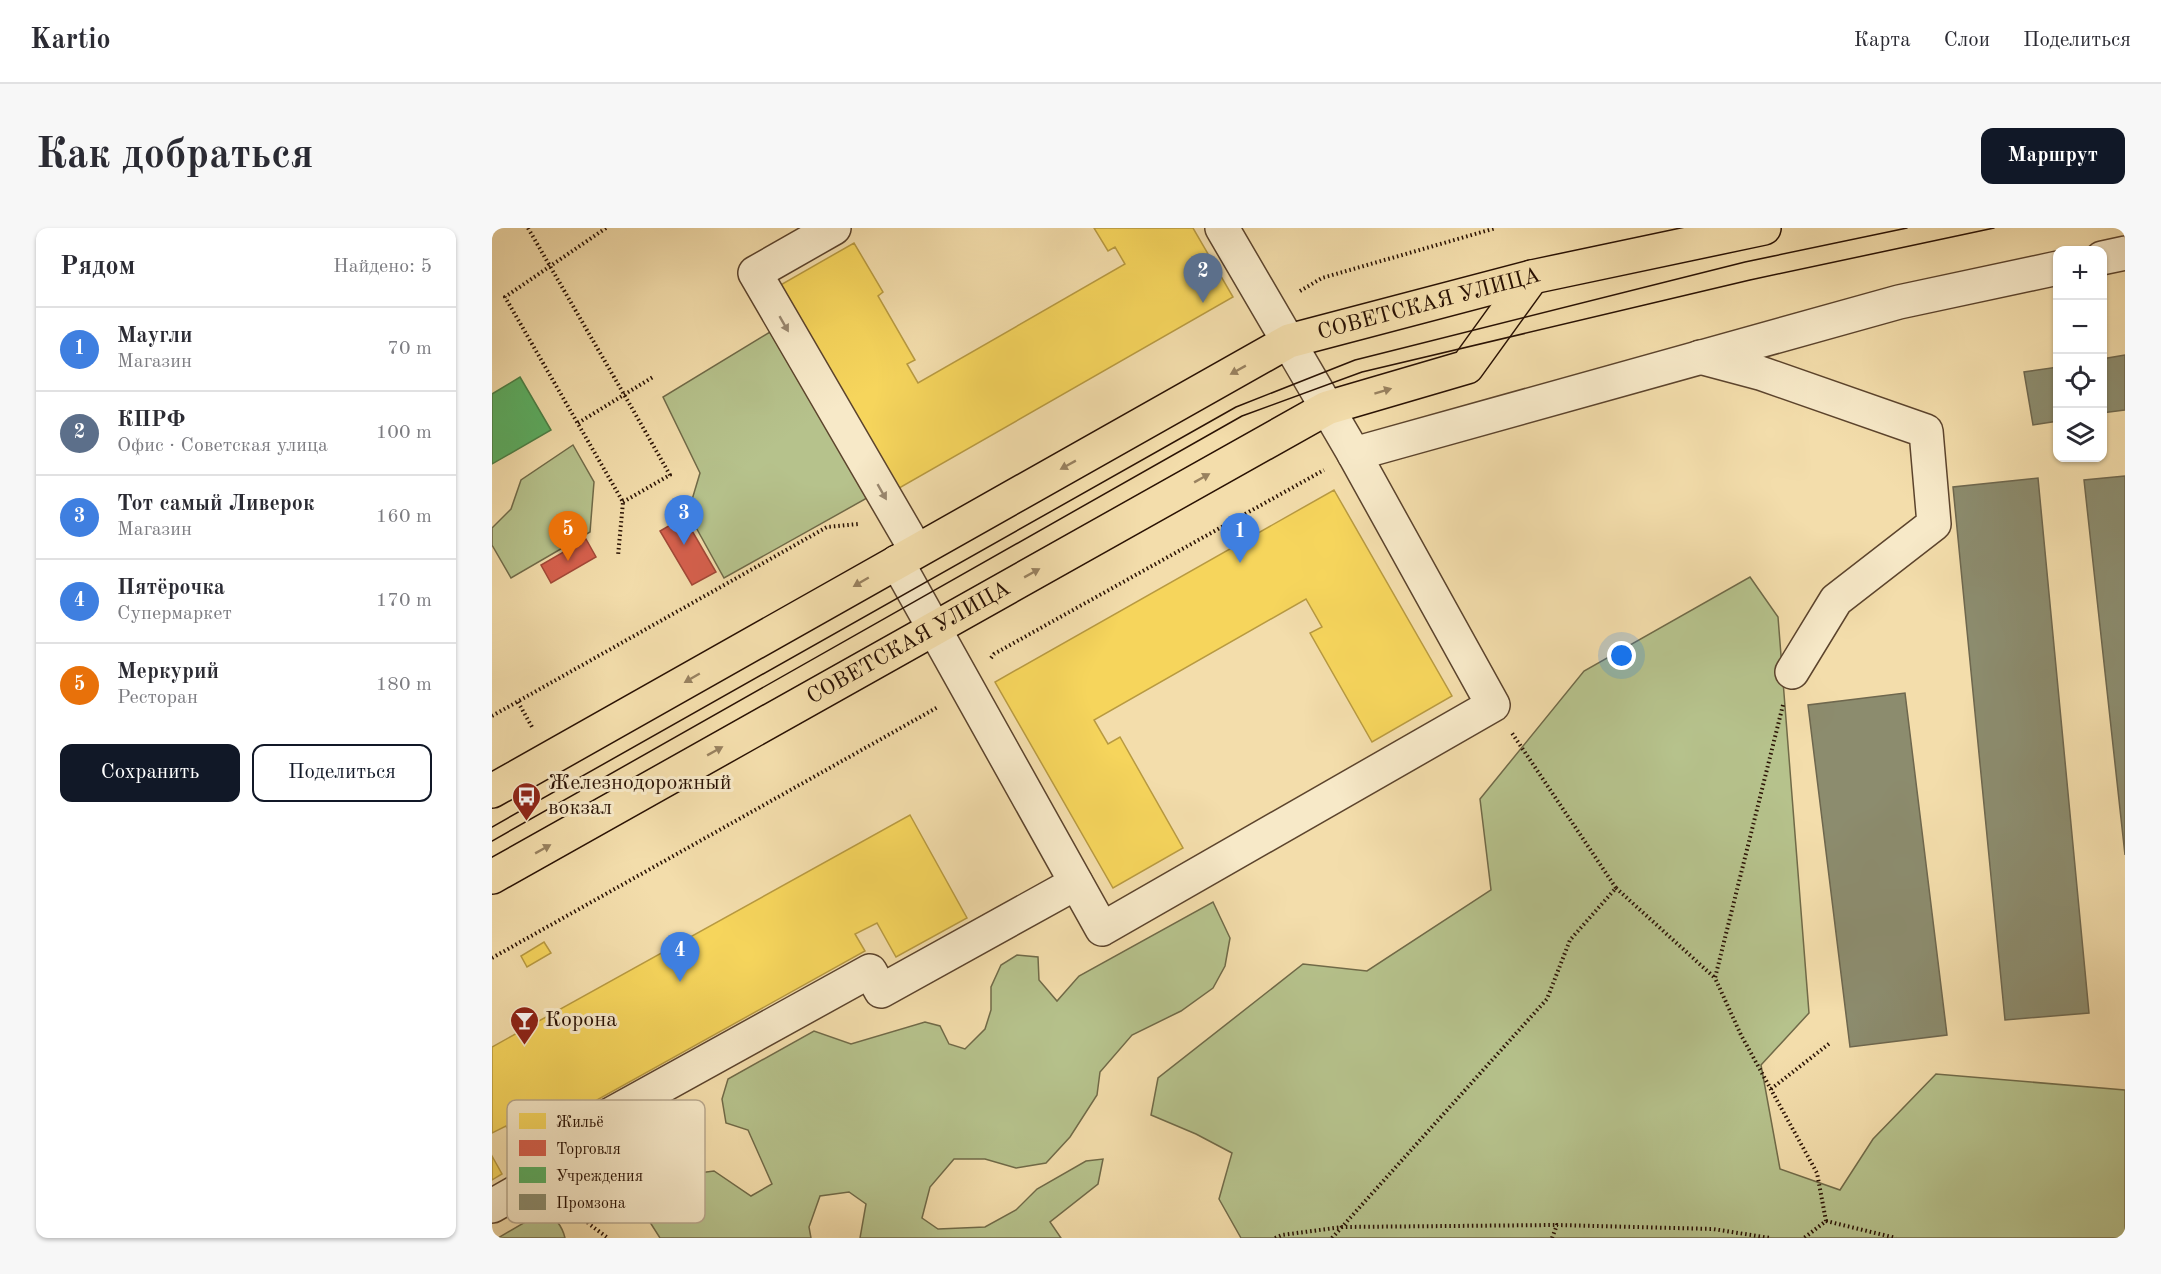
<!DOCTYPE html>
<html lang="ru">
<head>
<meta charset="utf-8">
<style>
  :root { --surface:#fff; --page:#f7f7f7; --text:#2b2b33; --muted:#7c7c81; --line:#e1e1e2; --accent:#111827 }
  body { margin:0; font-family:"Old Standard TT",serif; background:var(--page); color:var(--text) }
  .controls { position:absolute; right:18px; top:18px; display:grid; overflow:hidden; border-radius:12px; box-shadow:0 2px 4px #0004 }
  .controls button { width:54px; height:54px; display:grid; place-items:center; padding:0; border:0; border-bottom:2px solid var(--line); background:var(--surface); color:var(--text); font:30px sans-serif }
  .you { position:absolute; left:1130px; top:428px; width:21px; height:21px; margin:-15px; border:4px solid #fff; border-radius:50%; background:#1a73e8; box-shadow:0 0 0 9px #1a73e833 }
  .badge { display:grid; place-items:center; width:39px; height:39px; border-radius:50%; background:var(--accent); color:#fff; font-size:20px; font-weight:700 }
  .pin { position:absolute; translate:-50% -50px; filter:drop-shadow(0 2px 3px #0008) }
  .pin::after { content:''; position:absolute; top:32px; width:21px; height:18px; background:inherit; clip-path:polygon(0 0,100% 0,50% 100%) }
  .list { margin:0; padding:0; list-style:none }
  h2 { display:flex; justify-content:space-between; align-items:center; height:78px; margin:0; padding:0 24px; font-size:26px }
  h2 small { font-size:20px; font-weight:400; color:var(--muted) }
  .list li { display:grid; grid-template-columns:39px 1fr auto; gap:18px; align-items:center; box-sizing:border-box; height:84px; padding:0 24px; border-top:2px solid var(--line) }
  .list b { display:block; font-size:22px; white-space:nowrap }
  .list p { margin:0; font-size:20px; white-space:nowrap; color:var(--muted) }
  .list em { font-size:20px; font-style:normal; color:var(--muted) }
  .actions { display:flex; gap:12px; padding:18px 24px }
  .actions a { flex:1; padding:14px 0; border:2px solid var(--accent); border-radius:12px; text-align:center; font-size:21px; color:var(--accent) }
  .actions .main { background:var(--accent); color:#fff }
  .icon { flex:none; width:33px; height:33px; fill:none; stroke:currentColor; stroke-width:2; stroke-linecap:round; stroke-linejoin:round }
  .map { position:relative; flex:none; width:1633px; height:1010px; overflow:hidden; border-radius:12px }
  header { display:flex; align-items:center; gap:36px; box-sizing:border-box; height:84px; padding:0 30px; background:var(--surface); border-bottom:2px solid var(--line) }
  header strong { font-size:28px }
  nav { display:flex; gap:33px; margin-inline-start:auto; font-size:21px }
  .intro { display:flex; align-items:center; justify-content:space-between; box-sizing:border-box; height:144px; padding:0 36px }
  h1 { margin:0; font-size:42px }
  .button { padding:15px 27px; border-radius:12px; background:var(--accent); color:#fff; font-size:21px; font-weight:700 }
  main { display:flex; gap:36px; padding:0 36px }
  aside { flex:1; background:var(--surface); border-radius:12px; box-shadow:0 2px 4px #0004 }
  .map>svg:first-child { display:block }
  .green { fill:#b6c28c; stroke:#706a48; stroke-width:1.5 }
  .homes { fill:#f6d55c; stroke:#b89a41; stroke-width:1.5 }
  .shops { fill:#d6604d; stroke:#a24837; stroke-width:1.5 }
  .public { fill:#5aae61; stroke:#4b7f45; stroke-width:1.5 }
  .industry { fill:#8c8c6e; stroke:#6e674e; stroke-width:1.5 }
  .lines { fill:none; stroke-linecap:round; stroke-linejoin:round }
  .minor-casing { stroke:#5c442d; stroke-width:36 }
  .major-casing { stroke:#291103; stroke-width:36 }
  .path { stroke:#291103; stroke-width:4; stroke-dasharray:1.5 3; stroke-linecap:butt }
  .minor { stroke:#f7e9c8; stroke-width:33 }
  .major { stroke:#f3ddab; stroke-width:33 }
  .tram { stroke:#291103; stroke-width:1.5 }
  .path-bridge { stroke:#291103; stroke-width:4; stroke-dasharray:1.5 3; stroke-linecap:butt }
  .oneway { fill:#9a886f }
  .oneway2 { fill:#98815f }
  .labels { text-anchor:middle; dominant-baseline:central; stroke-width:6; stroke-linejoin:round; paint-order:stroke }
  .street-label { font-size:22px; fill:#291103; stroke:#f7e9c8 }
  .poi-label { font-size:22px; fill:#291103; stroke:#f7e9c8; text-anchor:start }
  .key { fill:#f7e9c8; stroke:#b9a88d; stroke-width:1.5 }
  .key-label { font-size:16px; fill:#291103 }
</style>
</head>
<body>
<header>
<strong>Kartio</strong>
<nav><a>Карта</a><a>Слои</a><a>Поделиться</a></nav>
</header>
<div class="intro"><h1>Как добраться</h1><a class="button">Маршрут</a></div>
<main>
<aside>
<h2>Рядом<small>Найдено: 5</small></h2>
<ul class="list">
<li><span class="badge" style="background:#3f7fe0">1</span><div><b>Маугли</b><p>Магазин</p></div><em>70 m</em></li>
<li><span class="badge" style="background:#5c6f8a">2</span><div><b>КПРФ</b><p>Офис · Советская улица</p></div><em>100 m</em></li>
<li><span class="badge" style="background:#3f7fe0">3</span><div><b>Тот самый Ливерок</b><p>Магазин</p></div><em>160 m</em></li>
<li><span class="badge" style="background:#3f7fe0">4</span><div><b>Пятёрочка</b><p>Супермаркет</p></div><em>170 m</em></li>
<li><span class="badge" style="background:#e8710a">5</span><div><b>Меркурий</b><p>Ресторан</p></div><em>180 m</em></li>
</ul>
<div class="actions"><a class="main">Сохранить</a><a>Поделиться</a></div>
</aside>
<div class="map">
<svg width="1633" height="1010" viewBox="0 0 1633 1010">
  <rect width="100%" height="100%" fill="#f3ddab"/>
  <filter id="stains"><feTurbulence type="fractalNoise" baseFrequency=".00333" numOctaves="4"/><feColorMatrix values="0 0 0 0 .2 0 0 0 0 .09 0 0 0 0 .02 0 0 0 .5 -.17"/></filter>
  <radialGradient id="worn" r=".72"><stop offset=".6" stop-color="#630" stop-opacity="0"/><stop offset="1" stop-color="#630" stop-opacity=".3"/></radialGradient>
  <g class="green">
    <path d="M 278,104 L 375,270 L 232,350 L 196,285 L 208,245 L 171,169 Z"/>
    <path d="M 81,217 L 102,254 L 98,304 L 19,350 L 0,317 L 0,300 L 19,281 L 29,252 Z"/>
    <path d="M 1258,349 L 1286,389 L 1317,785 L 1269,837 L 1288,941 L 1348,962 L 1381,911 L 1444,846 L 1633,862 L 1633,1010 L 749,1010 L 727,971 L 740,925 L 704,906 L 659,887 L 666,850 L 811,736 L 875,743 L 999,662 L 988,571 L 1092,443 Z"/>
    <path d="M 721,674 L 738,710 L 733,738 L 721,760 L 689,783 L 640,807 L 608,844 L 605,867 L 578,909 L 554,935 L 524,940 L 493,931 L 462,931 L 438,959 L 430,990 L 446,1001 L 493,999 L 524,982 L 545,961 L 594,933 L 611,931 L 606,956 L 558,994 L 569,1010 L 368,1010 L 374,976 L 357,964 L 328,968 L 317,999 L 319,1010 L 168,1010 L 147,977 L 191,947 L 222,943 L 259,968 L 280,956 L 256,902 L 234,895 L 230,871 L 236,851 L 322,803 L 359,816 L 433,794 L 448,798 L 457,816 L 473,821 L 493,801 L 499,782 L 499,759 L 509,737 L 525,727 L 546,729 L 547,752 L 565,773 L 587,748 Z"/>
    <path d="M 52,983 C 63,989 70,997 73,1010 L 6,1010 Z"/>
  </g>
  <g class="homes">
    <path d="M 602,0 L 701,0 L 741,69 L 402,263 L 285,59 L 362,15 L 391,64 L 386,68 L 423,132 L 415,136 L 426,155 L 633,36 L 623,19 L 616,23 Z"/>
    <path d="M 842,262 L 960,468 L 880,514 L 818,405 L 830,399 L 814,371 L 602,492 L 616,516 L 628,509 L 691,620 L 621,660 L 503,454 Z"/>
    <path d="M 418,587 L 475,690 L 404,729 L 385,695 L 363,706 L 373,723 L 24,917 L 14,898 L 0,905 L 0,819 Z"/>
    <path d="M 52,714 L 59,725 L 35,739 L 29,728 Z"/>
    <path d="M 0,928 L 10,946 L 0,952 Z"/>
  </g>
  <g class="shops">
    <path d="M 192,289 L 224,344 L 200,357 L 168,303 Z"/>
    <path d="M 94,311 L 104,329 L 59,355 L 49,337 Z"/>
  </g>
  <path class="public" d="M 28,149 L 59,202 L 0,236 L 0,166 Z"/>
  <g class="industry">
    <path d="M 1633,127 L 1633,182 L 1610,185 L 1610,131 Z"/>
    <path d="M 1566,139 L 1566,193 L 1541,197 L 1532,144 Z"/>
    <path d="M 1633,248 L 1633,627 L 1592,252 Z"/>
    <path d="M 1546,250 L 1597,785 L 1513,792 L 1461,259 Z"/>
    <path d="M 1413,465 L 1455,807 L 1358,819 L 1316,477 Z"/>
  </g>
  <g class="lines">
    <defs>
      <g id="minor">
        <path d="M 342,0 L 263,45 L 424,322"/>
        <path d="M 1610,30 L 1633,25"/>
        <path d="M 1208,129 L 1268,145 L 1434,203 L 1442,296 L 1344,372 L 1300,444"/>
        <path d="M 862,226 L 1407,74 L 1566,40"/>
        <path d="M 405,334 L 610,701 L 1001,477 L 862,226 L 730,0"/>
        <path d="M 0,978 L 58,945 L 47,926 L 378,743 L 389,763 L 584,655"/>
      </g>
      <g id="major">
        <path id="s1" d="M 0,563 L 797,113 L 1040,49 L 1272,0"/>
        <path id="s2" d="M 0,649 L 835,180 L 975,139 L 1040,49"/>
      </g>
    </defs>
    <use href="#minor" class="minor-casing"/>
    <use href="#major" class="major-casing"/>
    <g class="path">
      <path d="M 114,0 L 13,69 L 131,274 L 126,328"/>
      <path d="M 808,63 L 830,50 L 1004,0"/>
      <path d="M 86,195 L 161,149"/>
      <path d="M 131,274 L 178,247 L 141,182"/>
      <path d="M 499,430 L 502,426 L 832,242"/>
      <path d="M 26,474 L 40,499"/>
      <path d="M 1291,477 L 1223,750 L 1249,807 L 1325,945 L 1334,993 L 1312,1010"/>
      <path d="M 0,488 L 335,299 L 366,296"/>
      <path d="M 1124,660 L 1223,750"/>
      <path d="M 0,730 L 446,479"/>
      <path d="M 1279,861 L 1338,815"/>
      <path d="M 79,973 L 97,996 L 116,1010"/>
      <path d="M 1334,993 L 1404,1010"/>
      <path d="M 783,1010 L 790,1007 L 850,999 L 1065,997"/>
      <path d="M 840,1010 L 1055,771 L 1078,712 L 1124,660 L 1020,505"/>
      <path d="M 1060,1010 L 1065,997 L 1221,1001 L 1278,1010"/>
    </g>
    <use href="#minor" class="minor"/>
    <use href="#major" class="major"/>
    <g class="tram">
      <path d="M 0,599 L 744,179 L 863,132 L 1253,34 L 1415,0"/>
      <path d="M 0,613 L 750,188 L 870,144 L 1258,52 L 1502,0"/>
    </g>
    <path class="path-bridge" d="M 36,0 L 141,182"/>
  </g>
  <defs><path id="oneway-solid" d="M-6-.8H1V-3.2L6.5 0L1 3.2V.8H-6Z" transform="scale(1.5)"/></defs>
  <g class="oneway">
    <use href="#oneway-solid" transform="translate(292 96) rotate(60)"/>
    <use href="#oneway-solid" transform="translate(390 264) rotate(60)"/>
  </g>
  <g class="oneway2">
    <use href="#oneway-solid" transform="translate(746 142) rotate(151)"/>
    <use href="#oneway-solid" transform="translate(891 163) rotate(-17)"/>
    <use href="#oneway-solid" transform="translate(576 237) rotate(151)"/>
    <use href="#oneway-solid" transform="translate(710 250) rotate(-29)"/>
    <use href="#oneway-solid" transform="translate(540 345) rotate(-29)"/>
    <use href="#oneway-solid" transform="translate(369 354) rotate(150)"/>
    <use href="#oneway-solid" transform="translate(200 450) rotate(150)"/>
    <use href="#oneway-solid" transform="translate(223 523) rotate(-29)"/>
    <use href="#oneway-solid" transform="translate(51 621) rotate(-29)"/>
  </g>
  <defs>
    <symbol id="bus-pin" viewBox="-11 -11 22 30"><path d="M0 17L-7.5 6A9.5 9.5 0 1 1 7.5 6Z" fill="#8f2418" stroke="#f7e9c8"/><path d="M-5-6H5V4H4V6H2V4H-2V6H-4V4H-5ZM-3.5-4V0h7V-4ZM-3.5 1.2v1.5H-2V1.2ZM2 1.2v1.5H3.5V1.2Z" fill="#fff"/></symbol>
    <symbol id="bar-pin" viewBox="-11 -11 22 30"><path d="M0 17L-7.5 6A9.5 9.5 0 1 1 7.5 6Z" fill="#8f2418" stroke="#f7e9c8"/><path d="M-6-5H6L.8 .8V4.5H3.5V6h-7V4.5H-.8V.8Z" fill="#fff"/></symbol>
  </defs>
  <g fill-rule="evenodd">
    <use href="#bus-pin" x="18" y="552" width="33" height="45"/>
    <use href="#bar-pin" x="16" y="776" width="33" height="45"/>
  </g>
  <g class="labels">
    <g class="street-label">
      <text stroke="none"><textPath href="#s1" startOffset="1060">СОВЕТСКАЯ УЛИЦА</textPath></text>
      <text stroke="none"><textPath href="#s2" startOffset="478">СОВЕТСКАЯ УЛИЦА</textPath></text>
    </g>
    <g class="poi-label">
      <text x="56" y="555">Железнодорожный<tspan x="56" dy="25">вокзал</tspan></text>
      <text x="53" y="792">Корона</text>
    </g>
  </g>
  <rect x="15" y="872" width="198" height="123" rx="9" class="key"/>
  <rect x="27" y="885" width="27" height="16" fill="#f6d55c"/>
  <rect x="27" y="912" width="27" height="16" fill="#d6604d"/>
  <rect x="27" y="939" width="27" height="16" fill="#5aae61"/>
  <rect x="27" y="966" width="27" height="16" fill="#8c8c6e"/>
  <g class="key-label">
    <text x="64" y="899">Жильё</text>
    <text x="64" y="926">Торговля</text>
    <text x="64" y="953">Учреждения</text>
    <text x="64" y="980">Промзона</text>
  </g>
  <rect width="100%" height="100%" filter="url(#stains)"/>
  <rect width="100%" height="100%" fill="url(#worn)"/>
</svg>
<div class="controls">
<button>+</button>
<button>−</button>
<button><svg class="icon" aria-label="locate" viewBox="0 0 24 24"><circle cx="12" cy="12" r="6"/><path d="M12 2v4M12 18v4M2 12h4M18 12h4"/></svg></button>
<button><svg class="icon" aria-label="layers" viewBox="0 0 24 24"><path d="M12 4l9 5-9 5-9-5zM3 14l9 5 9-5"/></svg></button>
</div>
<div class="you"></div>
<div class="pin badge" style="left:748px;top:335px;background:#3f7fe0">1</div>
<div class="pin badge" style="left:711px;top:75px;background:#5c6f8a">2</div>
<div class="pin badge" style="left:192px;top:317px;background:#3f7fe0">3</div>
<div class="pin badge" style="left:188px;top:754px;background:#3f7fe0">4</div>
<div class="pin badge" style="left:76px;top:333px;background:#e8710a">5</div>
</div>
</main>
</body>
</html>
